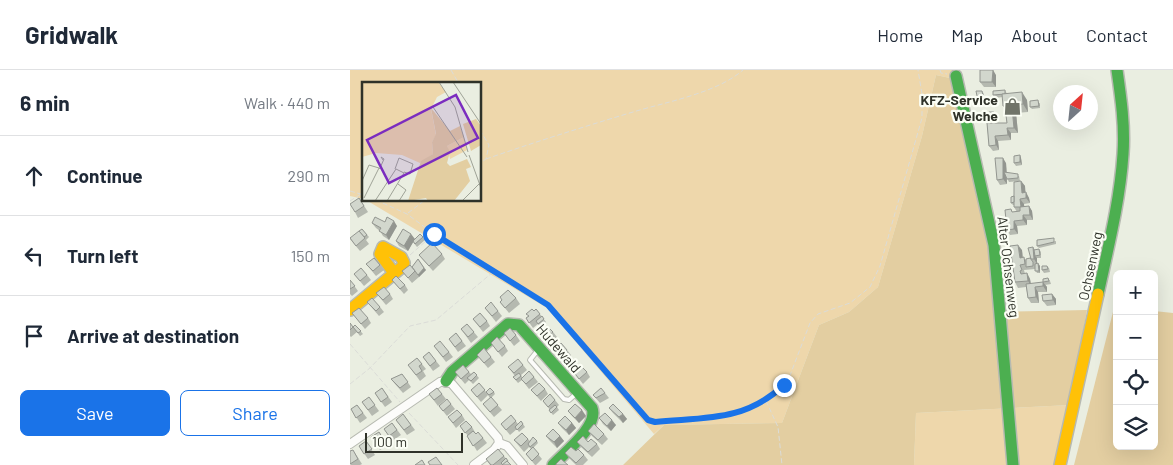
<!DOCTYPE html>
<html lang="en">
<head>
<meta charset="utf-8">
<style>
  :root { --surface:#fff; --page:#f6f6f7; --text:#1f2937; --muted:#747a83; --line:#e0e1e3; --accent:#1a73e8 }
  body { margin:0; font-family:Barlow,sans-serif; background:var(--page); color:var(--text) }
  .controls { position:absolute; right:15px; bottom:15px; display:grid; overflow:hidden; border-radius:8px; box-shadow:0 5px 20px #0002 }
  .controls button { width:45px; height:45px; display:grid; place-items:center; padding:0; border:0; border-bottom:1px solid var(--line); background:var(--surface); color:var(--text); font:25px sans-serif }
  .compass { position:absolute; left:703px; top:15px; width:45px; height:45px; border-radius:50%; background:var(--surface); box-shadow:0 5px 20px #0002; rotate:27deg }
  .scale { position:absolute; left:15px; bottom:12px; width:98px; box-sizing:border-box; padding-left:5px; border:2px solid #2f3229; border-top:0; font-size:14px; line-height:18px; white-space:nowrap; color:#2f3229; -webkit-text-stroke:4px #fbfef5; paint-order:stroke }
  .stop { position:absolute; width:15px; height:15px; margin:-11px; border:4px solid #1a73e8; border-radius:50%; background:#fff }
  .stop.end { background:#1a73e8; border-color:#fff; box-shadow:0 1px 5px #0008 }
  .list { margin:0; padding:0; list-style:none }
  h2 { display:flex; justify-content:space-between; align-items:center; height:65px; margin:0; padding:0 20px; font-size:21px }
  h2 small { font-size:16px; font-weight:400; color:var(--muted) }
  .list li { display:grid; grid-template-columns:32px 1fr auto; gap:15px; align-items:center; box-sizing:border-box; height:80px; padding:0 20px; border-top:1px solid var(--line) }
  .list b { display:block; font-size:19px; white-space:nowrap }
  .list em { font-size:16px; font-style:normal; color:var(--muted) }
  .actions { display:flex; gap:10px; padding:15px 20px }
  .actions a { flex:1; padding:11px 0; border:1px solid var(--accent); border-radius:8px; text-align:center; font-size:18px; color:var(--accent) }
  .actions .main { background:var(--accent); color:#fff }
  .icon { flex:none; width:28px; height:28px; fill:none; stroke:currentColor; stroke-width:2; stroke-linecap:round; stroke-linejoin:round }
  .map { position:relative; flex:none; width:823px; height:395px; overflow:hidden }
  header { display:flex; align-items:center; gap:30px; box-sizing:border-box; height:70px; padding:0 25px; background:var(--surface); border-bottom:1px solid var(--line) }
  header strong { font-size:24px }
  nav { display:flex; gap:28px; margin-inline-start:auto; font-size:18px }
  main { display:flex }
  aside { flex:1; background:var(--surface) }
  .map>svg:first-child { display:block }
  .green { fill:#eed7ab }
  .forest { fill:#e3cea1 }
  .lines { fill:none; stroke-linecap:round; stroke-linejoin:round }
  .lane-casing { stroke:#b7bab1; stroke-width:6 }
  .street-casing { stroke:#b7bab1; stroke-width:10 }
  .fast-casing { stroke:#b7bab1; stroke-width:14 }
  .slow-casing { stroke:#b7bab1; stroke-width:14 }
  .path { stroke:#dbdcd8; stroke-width:1; stroke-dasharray:5 2.5; stroke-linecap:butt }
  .lane { stroke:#fcfcfa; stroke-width:4 }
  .street { stroke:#fcfcfa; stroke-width:8 }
  .fast { stroke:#4caf50; stroke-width:11 }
  .slow { stroke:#ffc107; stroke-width:11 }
  .wall { fill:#b5b9b0 }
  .shaded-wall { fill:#939690 }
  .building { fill:#d2d7cd; stroke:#939690 }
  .route { stroke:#1a73e8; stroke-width:6 }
  .labels { text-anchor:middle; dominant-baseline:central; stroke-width:4.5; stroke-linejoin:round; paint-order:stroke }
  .poi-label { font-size:14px; font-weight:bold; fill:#2f3229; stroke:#fbfef5; text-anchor:end }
  .street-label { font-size:14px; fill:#2f3229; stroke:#fbfef5 }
  .inset-road { fill:none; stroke:#9fa397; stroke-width:1 }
  .view { fill:#7b2cbf; fill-opacity:0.15; stroke:#7b2cbf; stroke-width:2.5 }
  .inset-edge { fill:none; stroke:#2f3229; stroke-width:2.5 }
</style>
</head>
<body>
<header>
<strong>Gridwalk</strong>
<nav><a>Home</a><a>Map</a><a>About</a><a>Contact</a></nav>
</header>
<main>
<aside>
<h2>6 min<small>Walk · 440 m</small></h2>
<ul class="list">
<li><svg class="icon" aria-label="ahead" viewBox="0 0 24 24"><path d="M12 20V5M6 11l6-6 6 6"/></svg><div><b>Continue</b></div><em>290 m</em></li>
<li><svg class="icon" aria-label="left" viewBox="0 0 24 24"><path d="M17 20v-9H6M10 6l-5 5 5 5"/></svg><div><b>Turn left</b></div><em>150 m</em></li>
<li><svg class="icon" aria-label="arrive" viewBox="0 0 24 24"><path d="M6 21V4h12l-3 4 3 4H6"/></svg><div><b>Arrive at destination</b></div></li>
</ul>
<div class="actions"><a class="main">Save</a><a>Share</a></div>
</aside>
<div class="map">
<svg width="823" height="395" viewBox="0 0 823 395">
  <rect width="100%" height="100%" fill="#eaeee1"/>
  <g class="green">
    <path d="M 0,0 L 607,0 L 600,8 L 586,5 L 572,66 L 528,217 L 499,242 L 469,255 L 432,353 L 314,355 L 304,364 L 197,238 L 16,130 L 130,130 L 130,14 L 14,14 L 14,129 L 0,126 Z"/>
    <path d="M 720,335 L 707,395 L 564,395 L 566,343 Z"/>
  </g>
  <g class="forest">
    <path d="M 586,5 L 600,8 L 638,177 L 644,242 L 737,240 L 720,335 L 566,343 L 564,395 L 273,395 L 314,355 L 432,353 L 469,255 L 499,242 L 528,217 L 572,66 Z"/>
    <path d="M 764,238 L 767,238 L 767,376 L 804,376 L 804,241 L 823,243 L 823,395 L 724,395 Z"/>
  </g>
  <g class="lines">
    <defs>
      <path id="lane" d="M 188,280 L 180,290 L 214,329 L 219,330 L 227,323"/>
      <g id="street">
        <path d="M 149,373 L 157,376 L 173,395"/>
        <path d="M 0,374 L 90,312 L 96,311 L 102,314 L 148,368 L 149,373 L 144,380 L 124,395"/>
      </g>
      <g id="fast">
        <path d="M 606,6 L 644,175 L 663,395"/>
        <path d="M 748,224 C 758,178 770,131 773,84 C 775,56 771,28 767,0"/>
        <path d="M 96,311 L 102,302 L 158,254 L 169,255 L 242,338 C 249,356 215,382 203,395"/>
      </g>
      <g id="slow">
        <path d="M 0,240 L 52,197 L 54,193 L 51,187 L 33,177 L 30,184 L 44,203"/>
        <path d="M 710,395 L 748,224"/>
      </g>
    </defs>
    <use href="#lane" class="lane-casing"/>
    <use href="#street" class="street-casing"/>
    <use href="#fast" class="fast-casing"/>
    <use href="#slow" class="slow-casing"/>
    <g class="path">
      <path d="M 101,0 L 109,14"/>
      <path d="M 590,0 L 591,3 L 597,4"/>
      <path d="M 130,60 L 139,75 L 136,89 L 130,93"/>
      <path d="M 136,89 C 185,72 233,57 283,42 C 316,32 367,23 393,0"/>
      <path d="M 0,121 L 14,125"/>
      <path d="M 26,130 L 57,144 L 84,164 L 198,235 L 298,351 L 305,352 C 354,347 406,351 439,308 L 460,253 L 468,244 L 500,233 L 520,217 L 530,196 L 572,48 L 572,24 L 568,0"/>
      <path d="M 0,131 L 11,124"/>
      <path d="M 58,143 L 75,130"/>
      <path d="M 60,185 L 84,164"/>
      <path d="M 0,274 L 50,332"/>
      <path d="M 0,314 L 20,298 L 60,256 L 86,250 L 143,202"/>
      <path d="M 416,331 L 428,357 L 432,395"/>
      <path d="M 59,343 L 108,395"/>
    </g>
    <use href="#lane" class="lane"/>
    <use href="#street" class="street"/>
    <use href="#fast" class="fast"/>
    <use href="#slow" class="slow"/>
  </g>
  <g class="wall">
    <path d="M 646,5 L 646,17 L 634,17 L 630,12 Z"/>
    <path d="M 655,20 L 657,24 L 677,30 L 678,42 L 666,43 L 668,63 L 661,63 L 661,70 L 648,71 L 649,80 L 643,81 L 639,76 L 637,53 L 657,53 L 655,38 L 653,36 L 653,27 L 645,28 L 643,25 Z"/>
    <path d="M 632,21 L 634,24 L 634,29 L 629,29 L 627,26 Z"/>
    <path d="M 690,33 L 690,38 L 682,39 L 680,37 Z"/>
    <path d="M 644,42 L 646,45 L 645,51 L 640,50 L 638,48 Z"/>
    <path d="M 670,85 L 671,88 L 672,95 L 666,96 L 664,93 Z"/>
    <path d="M 656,93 L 657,103 L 669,106 L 670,111 L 659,112 L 657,108 L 657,114 L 650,115 L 647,110 Z"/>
    <path d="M 671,111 L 675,116 L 675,122 L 679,128 L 680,133 L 674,134 L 674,136 L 679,136 L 682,141 L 683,150 L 677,150 L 677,155 L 667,156 L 668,164 L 660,165 L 657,160 L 663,142 L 667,142 L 664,137 L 664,135 L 663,135 L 661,133 Z"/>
    <path d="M 9,128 L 18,142 L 8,148 L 5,142 Z"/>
    <path d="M 35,152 L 47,156 L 39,170 L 33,166 L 30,161 L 26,158 L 22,153 Z"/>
    <path d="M 12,159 L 19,167 L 16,170 L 19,174 L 10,181 L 0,169 Z"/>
    <path d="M 70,164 L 75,170 L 67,177 L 63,172 L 58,181 L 49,176 L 46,171 L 65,169 L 64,170 Z"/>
    <path d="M 706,171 L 706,174 L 689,178 L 687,176 Z"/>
    <path d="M 683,177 L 684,180 L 689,179 L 691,182 L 691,188 L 687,188 L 687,193 L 690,196 L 690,203 L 687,203 L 685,199 L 674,200 L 675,204 L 677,203 L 680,209 L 681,214 L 693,212 L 697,217 L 697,222 L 688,222 L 689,233 L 681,233 L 678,228 L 676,217 L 668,218 L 665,212 L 672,180 L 673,188 L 676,190 L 680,188 Z"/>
    <path d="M 92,184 L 95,189 L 83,201 L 69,185 Z"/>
    <path d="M 68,189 L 76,200 L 69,207 L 62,213 L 52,201 L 62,197 Z"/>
    <path d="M 16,194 L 30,195 L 34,200 L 26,206 Z"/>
    <path d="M 697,196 L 699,198 L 700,202 L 694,203 L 692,200 Z"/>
    <path d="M 4,204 L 17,205 L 21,210 L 14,216 Z"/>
    <path d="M 698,208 L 700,211 L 701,214 L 695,215 L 693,212 Z"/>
    <path d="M 0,210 L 8,221 L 2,226 L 0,224 Z"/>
    <path d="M 42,210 L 55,215 L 58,220 L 54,224 Z"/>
    <path d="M 26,223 L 40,224 L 43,229 L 36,235 Z"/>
    <path d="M 702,224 L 706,229 L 706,235 L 697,236 L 693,231 Z"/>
    <path d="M 166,228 L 170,234 L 159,243 L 150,232 Z"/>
    <path d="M 17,232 L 30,237 L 34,242 L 29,246 Z"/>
    <path d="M 135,238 L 148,241 L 152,246 L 146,252 Z"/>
    <path d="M 186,239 L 196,252 L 190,257 L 188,254 L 183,258 L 176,248 Z"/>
    <path d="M 2,243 L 18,248 L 21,253 L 15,259 Z"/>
    <path d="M 123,249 L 137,251 L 140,256 L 133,262 Z"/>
    <path d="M 0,253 L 3,257 L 5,255 L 13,264 L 10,266 L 7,262 L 1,267 L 0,266 Z"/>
    <path d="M 117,254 L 128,267 L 121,273 L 111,259 Z"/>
    <path d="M 203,262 L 207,267 L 199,275 L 191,265 Z"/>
    <path d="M 106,263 L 116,276 L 108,282 L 99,269 Z"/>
    <path d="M 154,263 L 166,265 L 170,271 L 164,276 Z"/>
    <path d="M 141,273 L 155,276 L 158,281 L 152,287 Z"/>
    <path d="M 84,276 L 99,282 L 103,287 L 96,292 Z"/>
    <path d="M 204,280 L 217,280 L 221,285 L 214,292 Z"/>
    <path d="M 79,282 L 90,296 L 83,301 L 73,287 Z"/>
    <path d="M 127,285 L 141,287 L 145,292 L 138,298 Z"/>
    <path d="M 67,288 L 76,299 L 73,301 L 76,306 L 70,311 L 62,300 Z"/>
    <path d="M 173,295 L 177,300 L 171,305 L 172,307 L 184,307 L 188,312 L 179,319 L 172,310 L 168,313 L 163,307 L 165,306 L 158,297 Z"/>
    <path d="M 223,301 L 237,302 L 240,307 L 233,314 Z"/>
    <path d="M 105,302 L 119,302 L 121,304 L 124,302 L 129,308 L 123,314 L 119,310 L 115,314 Z"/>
    <path d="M 52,304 L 61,317 L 53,323 L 45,314 L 41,309 Z"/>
    <path d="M 129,313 L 136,322 L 144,322 L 145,324 L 141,328 L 152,340 L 144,347 L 133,334 L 140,328 L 138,325 L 131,332 L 121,320 Z"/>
    <path d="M 32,318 L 42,332 L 35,337 L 25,323 Z"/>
    <path d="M 195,319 L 198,324 L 191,331 L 181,320 Z"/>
    <path d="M 255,323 L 259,328 L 250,333 L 243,325 Z"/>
    <path d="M 79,324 L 92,324 L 96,329 L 88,336 Z"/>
    <path d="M 19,327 L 29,341 L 22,346 L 12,332 Z"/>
    <path d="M 205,330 L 209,335 L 207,337 L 209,340 L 203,345 L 199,340 L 200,340 L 193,331 Z"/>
    <path d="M 101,334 L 105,339 L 97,346 L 89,336 Z"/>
    <path d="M 7,335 L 17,348 L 10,353 L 1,339 Z"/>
    <path d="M 259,338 L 273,344 L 277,349 L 273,353 L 263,343 Z"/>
    <path d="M 218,341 L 236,346 L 229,353 L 222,346 Z"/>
    <path d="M 53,344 L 65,360 L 57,365 L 46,350 Z"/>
    <path d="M 112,345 L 115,350 L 106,358 L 98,347 Z"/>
    <path d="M 161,345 L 168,354 L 171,351 L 175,357 L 169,362 L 167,359 L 160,365 L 151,354 Z"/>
    <path d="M 249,348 L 266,355 L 261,361 L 253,354 Z"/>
    <path d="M 42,353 L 51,365 L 42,371 L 34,359 Z"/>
    <path d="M 208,353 L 222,353 L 226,358 L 219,365 L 212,358 Z"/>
    <path d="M 110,356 L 122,357 L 126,364 L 133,368 L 137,373 L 127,381 L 118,366 Z"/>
    <path d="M 238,361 L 254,364 L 258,369 L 252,375 L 242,366 Z"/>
    <path d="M 29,362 L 38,375 L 30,380 L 21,367 Z"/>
    <path d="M 172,363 L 180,371 L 187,371 L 188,373 L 183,378 L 192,389 L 186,395 L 185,395 L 176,384 L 181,379 L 179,377 L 174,382 L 164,370 Z"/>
    <path d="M 196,366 L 210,366 L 214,371 L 207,378 L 200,371 Z"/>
    <path d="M 16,371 L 25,385 L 18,389 L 9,376 Z"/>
    <path d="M 227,372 L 247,374 L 250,379 L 242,387 L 231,377 Z"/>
    <path d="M 3,380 L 12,394 L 10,395 L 1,395 L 0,393 Z"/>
    <path d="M 226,381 L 234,385 L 238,390 L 233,395 L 226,395 L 219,388 L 215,383 Z"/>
    <path d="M 154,386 L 161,395 L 140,395 L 136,389 Z"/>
  </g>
  <g class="shaded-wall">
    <path d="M 643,0 L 646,5 L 646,17 L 642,12 Z"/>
    <path d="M 672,22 L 677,30 L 678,42 L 673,34 Z"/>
    <path d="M 662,38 L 666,43 L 668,63 L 664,58 Z"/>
    <path d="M 644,42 L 646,45 L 645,51 L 644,48 Z"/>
    <path d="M 657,58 L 661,63 L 661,70 L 658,65 Z"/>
    <path d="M 645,66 L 648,71 L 649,80 L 646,75 Z"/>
    <path d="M 670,85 L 671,88 L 672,95 L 670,92 Z"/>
    <path d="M 653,88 L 656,93 L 657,114 L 653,109 Z"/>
    <path d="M 671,111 L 675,116 L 676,128 L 672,123 Z"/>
    <path d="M 676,122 L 679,128 L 680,133 L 676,128 Z"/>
    <path d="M 670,129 L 674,134 L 675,142 L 671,137 Z"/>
    <path d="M 679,136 L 682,141 L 683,150 L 680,145 Z"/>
    <path d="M 673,145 L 677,150 L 677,155 L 673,150 Z"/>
    <path d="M 44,151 L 47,156 L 39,170 L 36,165 Z"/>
    <path d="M 664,151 L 667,156 L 668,164 L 664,159 Z"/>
    <path d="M 61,164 L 65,169 L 58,181 L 54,176 Z"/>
    <path d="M 668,175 L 672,180 L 673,193 L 670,188 Z"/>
    <path d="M 683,177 L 686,182 L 685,186 L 687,188 L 687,194 L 684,189 Z"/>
    <path d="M 688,193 L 690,196 L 690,203 L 689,201 Z"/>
    <path d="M 74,198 L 76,200 L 69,207 L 68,205 Z"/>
    <path d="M 677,203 L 680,209 L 681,216 L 678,211 Z"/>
    <path d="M 693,212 L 697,217 L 697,222 L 693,216 Z"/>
    <path d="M 685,217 L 688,222 L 689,233 L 686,227 Z"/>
    <path d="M 702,224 L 706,229 L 706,235 L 703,230 Z"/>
    <path d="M 232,340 L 236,346 L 229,353 L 225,348 Z"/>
    <path d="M 273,344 L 277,349 L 273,353 L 269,347 Z"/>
    <path d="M 262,350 L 266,355 L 261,361 L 257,356 Z"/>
    <path d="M 222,353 L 226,358 L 219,365 L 216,360 Z"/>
    <path d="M 210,366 L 214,371 L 207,378 L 204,372 Z"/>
  </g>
  <g class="building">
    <path d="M 630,0 L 643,0 L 642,12 L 630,12 Z"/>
    <path d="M 655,20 L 655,24 L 643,25 L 643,21 Z"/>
    <path d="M 626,21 L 632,21 L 633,26 L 627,26 Z"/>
    <path d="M 672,22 L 673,34 L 653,36 L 652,24 Z"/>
    <path d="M 688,30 L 689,36 L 680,37 L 680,31 Z"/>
    <path d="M 655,38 L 662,38 L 664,58 L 657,58 L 658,65 L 645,66 L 646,75 L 639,76 L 637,53 L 657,53 Z"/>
    <path d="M 639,42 L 644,42 L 644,48 L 638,48 Z"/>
    <path d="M 670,85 L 670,92 L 664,93 L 664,86 Z"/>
    <path d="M 645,88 L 653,88 L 653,109 L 647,110 Z"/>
    <path d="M 654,102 L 668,104 L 668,108 L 657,109 Z"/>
    <path d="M 671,111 L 672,123 L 676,122 L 676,128 L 670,129 L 671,137 L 664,137 L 664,112 Z"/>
    <path d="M 664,126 L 664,132 L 661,133 L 661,127 Z"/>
    <path d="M 9,128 L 14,136 L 5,142 L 0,134 Z"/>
    <path d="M 679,136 L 680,145 L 673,145 L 673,150 L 664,151 L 664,159 L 657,160 L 655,140 L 661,139 L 662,142 L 670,141 L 670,137 Z"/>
    <path d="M 25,147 L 35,152 L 37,147 L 44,151 L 36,165 L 29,161 L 31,158 L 22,153 Z"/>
    <path d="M 12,159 L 17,165 L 14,167 L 9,161 Z"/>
    <path d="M 53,159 L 61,164 L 54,176 L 46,171 Z"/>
    <path d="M 9,161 L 15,168 L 6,176 L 0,168 Z"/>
    <path d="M 70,164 L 73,167 L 65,174 L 63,171 Z"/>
    <path d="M 704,168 L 704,172 L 687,176 L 687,170 Z"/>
    <path d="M 82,173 L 92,184 L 79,196 L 69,185 Z"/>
    <path d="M 668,175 L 670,188 L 674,187 L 675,194 L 670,195 L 672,200 L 670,201 L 671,204 L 677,203 L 678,211 L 665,212 L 660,176 Z"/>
    <path d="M 683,177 L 684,189 L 681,189 L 678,178 Z"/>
    <path d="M 689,179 L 690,185 L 685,186 L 684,180 Z"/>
    <path d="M 24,188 L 30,195 L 23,201 L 16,194 Z"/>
    <path d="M 680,188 L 683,192 L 683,196 L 676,197 L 676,189 Z"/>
    <path d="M 68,189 L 74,198 L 68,205 L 62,197 Z"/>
    <path d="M 688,193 L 689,201 L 685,201 L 685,194 Z"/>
    <path d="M 60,195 L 65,201 L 58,208 L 52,201 Z"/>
    <path d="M 692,196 L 697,196 L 698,199 L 692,200 Z"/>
    <path d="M 11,198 L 17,205 L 10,211 L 4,204 Z"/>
    <path d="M 46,206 L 55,215 L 50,219 L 42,210 Z"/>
    <path d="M 698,208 L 699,211 L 693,212 L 693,209 Z"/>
    <path d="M 0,210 L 5,216 L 0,219 Z"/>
    <path d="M 693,212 L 693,216 L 685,217 L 686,227 L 678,228 L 676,214 Z"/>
    <path d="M 34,217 L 40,224 L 33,230 L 26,223 Z"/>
    <path d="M 158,220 L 166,228 L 155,238 L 150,232 L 152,230 L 150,227 Z"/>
    <path d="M 702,224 L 703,230 L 693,231 L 692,225 Z"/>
    <path d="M 22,228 L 30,237 L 26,241 L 17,232 Z"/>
    <path d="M 141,232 L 148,241 L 142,246 L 135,238 Z"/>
    <path d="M 9,238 L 18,248 L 11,254 L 2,243 Z"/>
    <path d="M 182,239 L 184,241 L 186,239 L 190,244 L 179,253 L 176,248 L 179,246 L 176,244 Z"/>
    <path d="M 130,243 L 137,251 L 130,257 L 123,249 Z"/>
    <path d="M 192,246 L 194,249 L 188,254 L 186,251 Z"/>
    <path d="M 0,253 L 3,257 L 0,260 Z"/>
    <path d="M 117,254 L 124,262 L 118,267 L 111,259 Z"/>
    <path d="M 5,255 L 11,261 L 8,263 L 3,257 Z"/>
    <path d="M 160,258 L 166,265 L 160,271 L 154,263 Z"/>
    <path d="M 199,258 L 203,262 L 195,269 L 191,265 Z"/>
    <path d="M 106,263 L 112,271 L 105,277 L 99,269 Z"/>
    <path d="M 147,267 L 155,276 L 148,282 L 141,273 Z"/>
    <path d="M 90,271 L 99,282 L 93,287 L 84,276 Z"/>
    <path d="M 211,273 L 217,280 L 210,287 L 204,280 Z"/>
    <path d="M 134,278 L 141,287 L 134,293 L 127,285 Z"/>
    <path d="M 79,282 L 86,291 L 80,296 L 73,287 Z"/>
    <path d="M 67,288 L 72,294 L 69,296 L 72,301 L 66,305 L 58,295 Z"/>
    <path d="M 168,289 L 173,295 L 164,303 L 158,297 Z"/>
    <path d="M 113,295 L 119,302 L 111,309 L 105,302 Z"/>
    <path d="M 230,295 L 237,302 L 229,309 L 223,301 Z"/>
    <path d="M 179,301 L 184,307 L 176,314 L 171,309 Z"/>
    <path d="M 124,302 L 127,305 L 121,311 L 117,308 Z"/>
    <path d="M 169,303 L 171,306 L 166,310 L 163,307 Z"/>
    <path d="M 52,304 L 58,312 L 50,318 L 41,309 Z"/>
    <path d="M 129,313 L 135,320 L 127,327 L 121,320 Z"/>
    <path d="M 189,313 L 195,319 L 187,326 L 181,320 Z"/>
    <path d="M 32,318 L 38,327 L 31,332 L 25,323 Z"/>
    <path d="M 87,318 L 92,324 L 84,330 L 79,324 Z"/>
    <path d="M 140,318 L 144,322 L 139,325 L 136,322 Z"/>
    <path d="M 251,318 L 255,323 L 246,328 L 243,325 Z"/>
    <path d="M 200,324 L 205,330 L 198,337 L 193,331 Z"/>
    <path d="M 19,327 L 25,335 L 18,340 L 12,332 Z"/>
    <path d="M 141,327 L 148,335 L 140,342 L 133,334 Z"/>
    <path d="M 97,329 L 101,334 L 93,341 L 89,336 Z"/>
    <path d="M 225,334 L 232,340 L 225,348 L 218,341 Z"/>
    <path d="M 263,334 L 273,344 L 269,347 L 259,338 Z"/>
    <path d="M 7,335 L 13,343 L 6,348 L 1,339 Z"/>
    <path d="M 205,335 L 207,337 L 201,343 L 199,340 Z"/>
    <path d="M 107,340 L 112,345 L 103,353 L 98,347 Z"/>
    <path d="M 255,343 L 262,350 L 257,356 L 249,348 Z"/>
    <path d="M 53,344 L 61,355 L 54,360 L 46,350 Z"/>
    <path d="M 161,345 L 166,351 L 156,360 L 151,354 Z"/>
    <path d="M 215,346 L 222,353 L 216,360 L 208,353 Z"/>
    <path d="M 116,351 L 122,357 L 115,363 L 110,356 Z"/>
    <path d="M 171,351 L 173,354 L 167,360 L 165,357 Z"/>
    <path d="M 42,353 L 47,360 L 39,366 L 34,359 Z"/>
    <path d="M 244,354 L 254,364 L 248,370 L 238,361 Z"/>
    <path d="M 203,359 L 210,366 L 204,372 L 196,366 Z"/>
    <path d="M 123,361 L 126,364 L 128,362 L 133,368 L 123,376 L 117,366 Z"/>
    <path d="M 29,362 L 34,370 L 26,375 L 21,367 Z"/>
    <path d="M 172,363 L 178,369 L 171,376 L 164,370 Z"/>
    <path d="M 233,366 L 238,372 L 241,369 L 247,374 L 238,382 L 227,372 Z"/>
    <path d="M 183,367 L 187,371 L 180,377 L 178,374 Z"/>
    <path d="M 16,371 L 22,379 L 14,384 L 9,376 Z"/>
    <path d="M 183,377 L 189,384 L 182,391 L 176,384 Z"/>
    <path d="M 221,377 L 226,381 L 228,379 L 234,385 L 226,393 L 215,383 Z"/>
    <path d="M 148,379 L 154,386 L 143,395 L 141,395 L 136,389 Z"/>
    <path d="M 3,380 L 8,389 L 0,394 L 0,381 Z"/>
    <path d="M 86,387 L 92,395 L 80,395 L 78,392 Z"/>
    <path d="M 156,388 L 158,391 L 153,395 L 151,393 Z"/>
    <path d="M 211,389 L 218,395 L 206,395 L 206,394 Z"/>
    <path d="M 72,390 L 75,395 L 65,395 Z"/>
    <path d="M 157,391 L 161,395 L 152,395 Z"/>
  </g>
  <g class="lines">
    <path class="route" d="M 84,164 L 198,235 L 298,350 L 305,352 C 355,347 394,352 434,315"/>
  </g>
  <defs>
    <symbol id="shop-bare" viewBox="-9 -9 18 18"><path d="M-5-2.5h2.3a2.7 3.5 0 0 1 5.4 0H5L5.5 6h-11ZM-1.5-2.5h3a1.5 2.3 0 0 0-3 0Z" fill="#707469" stroke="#fbfef5" stroke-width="2.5" paint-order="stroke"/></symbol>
  </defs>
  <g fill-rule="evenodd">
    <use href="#shop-bare" x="650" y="24" width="25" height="25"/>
  </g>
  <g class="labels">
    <g class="poi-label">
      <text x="648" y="29">KFZ-Service<tspan x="648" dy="16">Weiche</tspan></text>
    </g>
    <g class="street-label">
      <text transform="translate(740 196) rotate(-78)">Ochsenweg</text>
      <text transform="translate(659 197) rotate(83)">Alter Ochsenweg</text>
      <text transform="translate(209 278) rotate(49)">Hudewald</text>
    </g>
  </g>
  <g transform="translate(12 12)">
    <rect width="119" height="119" fill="#eaeee1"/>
    <path d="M 0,0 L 76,0 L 84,10 L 75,15 L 69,27 L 74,53 L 70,60 L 71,72 L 58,81 L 40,73 L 14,71 L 0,75 ZM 102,55 L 105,68 L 88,77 L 85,64 Z" fill="#eed7ab"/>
    <path d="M 69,26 L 88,49 L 98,44 L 102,55 L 85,64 L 88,70 L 85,81 L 88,84 L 105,77 L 109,85 L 104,87 L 108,99 L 92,119 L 66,119 L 64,116 L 46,119 L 59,79 L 71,72 L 70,60 L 74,52 ZM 114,37 L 119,44 L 119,63 L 109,69 L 101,42 Z" fill="#e3cea1"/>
    <path class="inset-road" d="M 77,0 L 93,25 L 106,70M 91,0 L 119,42M 71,25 L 105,75M 107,73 L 119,106M 17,87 L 18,86 L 22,77 L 19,75 L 21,78M 33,87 L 37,76 L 51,82 L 48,92 L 42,90M 0,99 L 7,83 L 17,86 L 2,116M 36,102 L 44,108 L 37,119M 13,119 L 34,87 L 42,91 L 25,119M 100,119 L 117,102"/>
    <path class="view" d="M 94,13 L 116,56 L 27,101 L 5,58 Z"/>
    <rect width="119" height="119" class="inset-edge"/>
  </g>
</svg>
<div class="controls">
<button>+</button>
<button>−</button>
<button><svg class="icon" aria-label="locate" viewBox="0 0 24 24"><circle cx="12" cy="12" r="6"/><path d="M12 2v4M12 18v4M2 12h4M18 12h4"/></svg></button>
<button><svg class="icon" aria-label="layers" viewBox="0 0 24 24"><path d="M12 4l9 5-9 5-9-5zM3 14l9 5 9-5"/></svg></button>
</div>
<svg class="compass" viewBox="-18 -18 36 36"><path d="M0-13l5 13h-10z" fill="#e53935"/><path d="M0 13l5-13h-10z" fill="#747a83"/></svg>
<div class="scale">100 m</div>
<div class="stop" style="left:84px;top:164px"></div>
<div class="stop end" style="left:434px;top:315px"></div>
</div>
</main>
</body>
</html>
